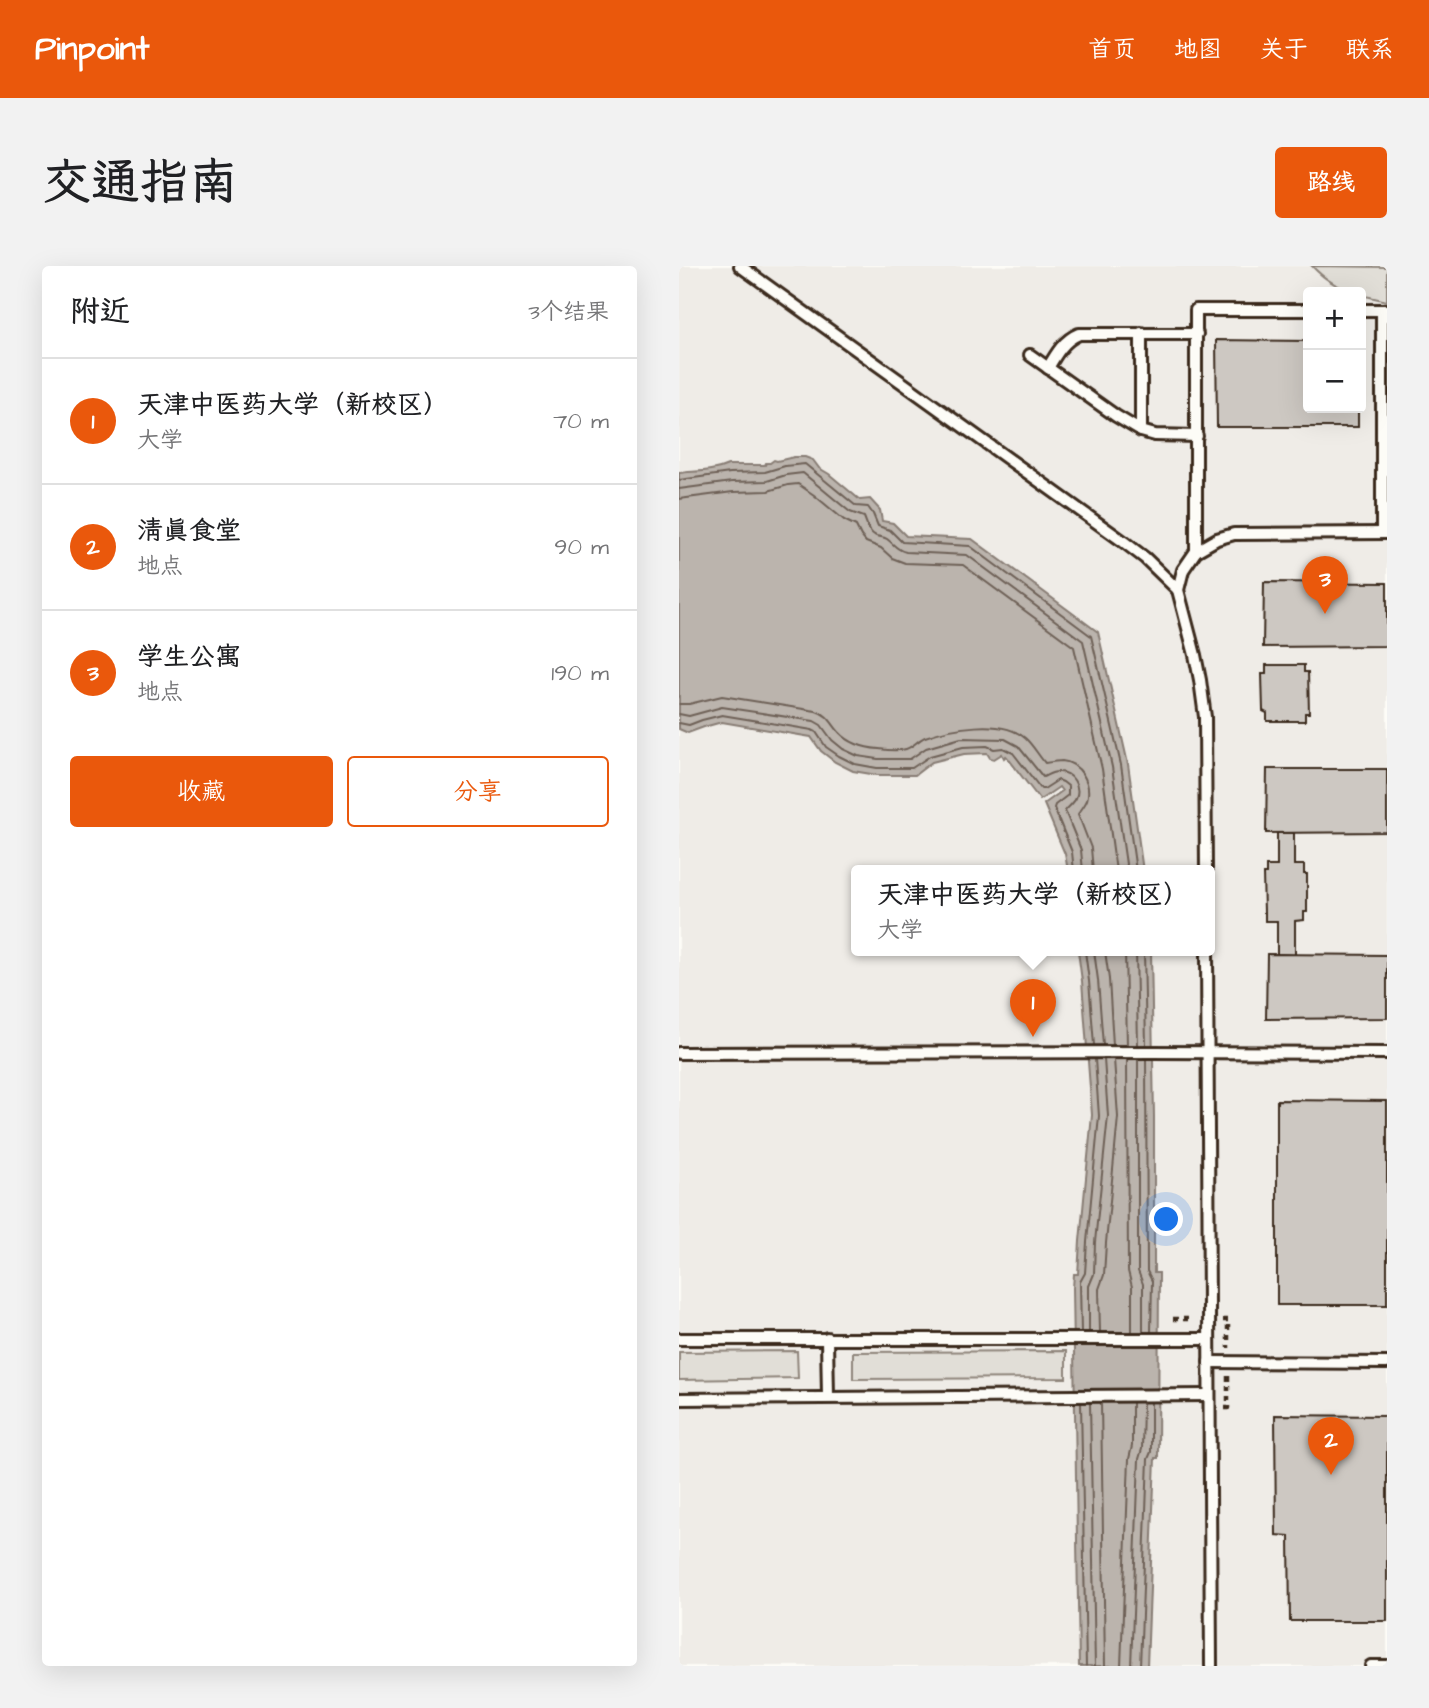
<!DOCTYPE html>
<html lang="zh">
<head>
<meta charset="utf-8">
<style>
  :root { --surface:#fff; --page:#f2f2f2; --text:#202124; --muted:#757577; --line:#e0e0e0; --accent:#ea580c }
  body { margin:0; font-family:"Architects Daughter","LXGW WenKai TC",sans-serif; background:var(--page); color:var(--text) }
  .controls { position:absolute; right:21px; top:21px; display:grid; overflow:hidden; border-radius:7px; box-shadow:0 7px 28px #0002 }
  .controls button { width:63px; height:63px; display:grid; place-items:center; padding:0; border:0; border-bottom:2px solid var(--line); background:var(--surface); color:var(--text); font:35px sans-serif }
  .you { position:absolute; left:488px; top:954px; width:24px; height:24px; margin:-18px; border:5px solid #fff; border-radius:50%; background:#1a73e8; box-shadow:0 0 0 10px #1a73e833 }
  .badge { display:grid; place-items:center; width:46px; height:46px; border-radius:50%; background:var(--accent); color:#fff; font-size:23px; font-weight:700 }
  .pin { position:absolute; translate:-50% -58px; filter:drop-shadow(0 2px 4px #0008) }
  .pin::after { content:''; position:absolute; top:37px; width:24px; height:21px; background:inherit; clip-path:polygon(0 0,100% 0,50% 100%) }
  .popup { position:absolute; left:172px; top:599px; width:364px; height:91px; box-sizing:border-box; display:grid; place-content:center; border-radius:7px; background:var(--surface); filter:drop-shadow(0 2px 5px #0005); font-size:23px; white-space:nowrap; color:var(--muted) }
  .popup b { font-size:26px; color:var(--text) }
  .popup::after { content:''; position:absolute; left:50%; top:100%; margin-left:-14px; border:14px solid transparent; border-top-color:var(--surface) }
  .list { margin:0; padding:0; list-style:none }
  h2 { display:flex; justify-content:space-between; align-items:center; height:91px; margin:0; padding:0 28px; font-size:30px }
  h2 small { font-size:23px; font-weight:400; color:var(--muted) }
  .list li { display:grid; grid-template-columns:46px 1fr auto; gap:21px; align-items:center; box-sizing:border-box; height:126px; padding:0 28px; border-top:2px solid var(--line) }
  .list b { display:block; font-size:26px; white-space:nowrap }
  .list p { margin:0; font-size:23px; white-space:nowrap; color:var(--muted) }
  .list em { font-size:23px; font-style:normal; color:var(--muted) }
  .actions { display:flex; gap:14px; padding:21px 28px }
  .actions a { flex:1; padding:16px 0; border:2px solid var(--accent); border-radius:7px; text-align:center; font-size:24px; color:var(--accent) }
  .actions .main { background:var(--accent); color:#fff }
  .map { position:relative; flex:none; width:708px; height:1400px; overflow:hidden; border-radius:7px }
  header { display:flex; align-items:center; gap:42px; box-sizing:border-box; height:98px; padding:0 35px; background:var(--accent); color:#fff }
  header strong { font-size:33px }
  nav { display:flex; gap:38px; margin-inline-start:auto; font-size:24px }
  .intro { display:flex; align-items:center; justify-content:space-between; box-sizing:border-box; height:168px; padding:0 42px }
  h1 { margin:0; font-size:49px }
  .button { padding:18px 32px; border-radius:7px; background:var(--accent); color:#fff; font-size:24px; font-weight:700 }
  main { display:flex; gap:42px; padding:0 42px }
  aside { flex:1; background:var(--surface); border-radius:7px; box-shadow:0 7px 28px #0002 }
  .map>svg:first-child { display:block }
  .built { fill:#efece7; fill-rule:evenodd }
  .green { fill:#e1ded7; stroke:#8e847a; stroke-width:2 }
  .water { fill:#bbb4ad; stroke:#887d74; stroke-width:2 }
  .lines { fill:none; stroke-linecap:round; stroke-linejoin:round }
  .shore { stroke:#6e6157; stroke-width:2 }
  .building { fill:#cdc8c2; stroke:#3b2a1e; stroke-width:2 }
  .lane-casing { stroke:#3b2a1e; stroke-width:16 }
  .path { stroke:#3b2a1e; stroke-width:4.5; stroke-dasharray:5 5; stroke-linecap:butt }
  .lane { stroke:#fdfcf7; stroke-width:10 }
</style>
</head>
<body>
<header>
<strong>Pinpoint</strong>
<nav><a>首页</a><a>地图</a><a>关于</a><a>联系</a></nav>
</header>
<div class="intro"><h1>交通指南</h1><a class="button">路线</a></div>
<main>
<aside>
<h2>附近<small>3个结果</small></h2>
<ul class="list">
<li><span class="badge">1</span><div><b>天津中医药大学（新校区）</b><p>大学</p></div><em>70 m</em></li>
<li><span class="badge">2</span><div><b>清真食堂</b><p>地点</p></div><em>90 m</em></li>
<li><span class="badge">3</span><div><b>学生公寓</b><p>地点</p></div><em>190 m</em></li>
</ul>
<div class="actions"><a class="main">收藏</a><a>分享</a></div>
</aside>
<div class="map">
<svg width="708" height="1400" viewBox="0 0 708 1400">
  <rect width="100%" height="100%" fill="#fdfcf7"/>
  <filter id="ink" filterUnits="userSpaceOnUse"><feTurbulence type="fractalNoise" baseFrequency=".0143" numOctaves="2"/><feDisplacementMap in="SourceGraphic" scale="14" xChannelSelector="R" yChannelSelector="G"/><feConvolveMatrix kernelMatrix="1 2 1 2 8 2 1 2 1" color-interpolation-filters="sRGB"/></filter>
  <g filter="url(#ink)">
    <path class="built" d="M 0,0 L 708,0 L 708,1400 L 0,1400 ZM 629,26 L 682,26 L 682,142 L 629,142 ZM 177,605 L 531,605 L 531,685 L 177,685 Z"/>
    <g class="green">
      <path d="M 633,0 L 708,1 L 708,35 L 682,29 L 682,26 C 664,26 645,13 633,0 Z"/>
      <path d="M 118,1085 L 119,1112 L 0,1114 L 0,1086 Z"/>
      <path d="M 387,1085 L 387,1112 L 174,1113 L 174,1086 Z"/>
    </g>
    <g class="water">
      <path d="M 115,191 L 126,191 L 134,194 L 140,202 L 150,208 L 181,234 L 191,233 L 201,244 L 203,255 L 214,257 L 227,270 L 293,273 L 419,366 L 449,498 L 464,605 L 389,605 L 386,588 L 365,538 L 383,525 L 380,521 L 361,534 L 328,491 L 327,490 L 325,492 L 323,488 L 315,493 L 311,492 L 308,487 L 285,488 L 253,496 L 236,509 L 198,509 L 174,505 L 156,496 L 142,485 L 132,471 L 43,456 L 25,461 L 9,467 L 0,463 L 0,207 C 16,205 34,206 49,199 L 86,199 L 87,197 L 91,197 L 95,194 L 98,195 Z"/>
      <path d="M 399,685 L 472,685 L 475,850 L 475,1007 L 480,1007 L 479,1192 L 476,1192 L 468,1400 L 400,1400 L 394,1022 L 395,1008 L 399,1008 L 401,975 L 413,849 L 403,715 Z"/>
    </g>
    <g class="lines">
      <g class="shore">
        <path d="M 0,214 L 51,207 L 86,206 L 106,200 L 126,198 L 177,240 L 189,241 L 194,248 L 199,260 L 211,264 L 223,276 L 291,280 L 412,370 L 442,499 L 457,605"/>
        <path d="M 0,223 L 53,216 L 88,215 L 107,209 L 124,207 L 171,246 L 185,251 C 188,258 189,266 197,270 C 200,271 205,271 208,273 C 215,278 217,284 227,286 L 288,289 L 404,375 L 433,501 L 448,605"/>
        <path d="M 0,233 L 54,226 L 89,225 L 109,219 L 119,218 L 135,229 L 165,254 L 177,260 L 182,270 L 187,276 L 202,282 L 213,292 L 226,297 L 284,299 L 395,381 L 423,503 L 437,605"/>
        <path d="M 0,438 L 10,438 L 43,430 L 137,445 C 150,449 152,457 160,466 C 170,477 186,482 200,483 C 207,484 220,485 227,483 C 234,481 239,474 246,471 C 271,462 323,452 346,472 C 354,479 359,489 366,497 C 372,496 378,495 383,495 C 401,497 413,517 408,534 C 406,539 402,544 399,548 L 412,582 L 414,605"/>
        <path d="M 0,448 L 10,450 L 43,441 L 135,455 L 142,459 L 153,474 L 164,483 L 179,490 L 199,493 L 231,493 L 247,482 L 282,472 L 326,473 L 339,480 L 364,511 C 369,509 374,505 380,506 C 393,506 402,520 397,532 C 395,537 389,541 386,545 L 402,584 L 404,605"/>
        <path d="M 0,457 L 10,459 L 23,454 L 43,449 L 133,464 L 137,466 L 147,481 L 160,490 L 176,498 L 198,502 L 233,502 L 251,490 L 284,481 L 308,480 L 315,483 L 324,482 L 334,487 L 362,523 L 365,523 L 379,514 L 384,516 L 389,520 L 389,529 L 376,539 L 375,542 L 393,586 L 395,605"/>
        <path d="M 406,685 L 410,715 L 415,779"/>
        <path d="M 415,685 L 419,714 L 424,779"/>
        <path d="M 426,685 L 430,713 L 434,779"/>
        <path d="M 446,685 L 448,779"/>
        <path d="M 457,685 L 459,779"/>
        <path d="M 465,685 L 467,779"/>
        <path d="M 448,793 L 449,1005 L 453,1021 L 453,1066"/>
        <path d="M 459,793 L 459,1005 L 464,1018 L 464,1066"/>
        <path d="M 467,793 L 468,1005 L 473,1015 L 472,1066"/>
        <path d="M 402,1066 L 401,1016 L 406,1007 L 408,976 L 420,850 L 416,793"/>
        <path d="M 410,1066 L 410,1020 L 415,1008 L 416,976 L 429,850 L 425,793"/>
        <path d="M 421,1066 L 420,1023 L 425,1009 L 427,977 L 439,851 L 435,793"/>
        <path d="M 402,1137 L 407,1400"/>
        <path d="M 411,1137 L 416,1400"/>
        <path d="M 422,1137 L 426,1400"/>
        <path d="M 442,1400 L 450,1193 L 453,1180 L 453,1137"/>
        <path d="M 452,1400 L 460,1193 L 463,1183 L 464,1137"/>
        <path d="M 461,1400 L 469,1193 L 472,1186 L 472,1136"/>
      </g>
    </g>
    <g class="building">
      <path d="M 537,74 L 629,75 L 629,142 L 679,142 L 679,161 L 538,161 Z"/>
      <path d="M 585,316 L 708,317 L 708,380 L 584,381 Z"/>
      <path d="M 587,399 L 625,399 L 625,406 L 629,406 L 630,447 L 626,447 L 626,455 L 588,455 L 588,447 L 584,445 L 583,408 L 587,408 Z"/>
      <path d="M 588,503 L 708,503 L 708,566 L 587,567 Z"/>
      <path d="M 598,567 L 615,567 L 615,599 L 625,599 L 625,608 L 628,608 L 628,646 L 625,646 L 625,654 L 616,655 L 616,689 L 598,688 L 598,655 L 586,655 L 586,646 L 585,646 L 584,608 L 587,608 L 587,600 L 598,600 Z"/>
      <path d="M 588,688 L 708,689 L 708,752 L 587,753 Z"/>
      <path d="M 598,834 L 708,835 L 708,1039 L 598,1039 Z"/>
      <path d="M 596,1149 L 708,1150 L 708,1355 L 611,1355 L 610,1270 L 597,1269 Z"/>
    </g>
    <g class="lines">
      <defs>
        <g id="lane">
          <path d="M 61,0 L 445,276 L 466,292 L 499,324"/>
          <path d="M 682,44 L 708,44"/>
          <path d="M 462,67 L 462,165"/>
          <path d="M 351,89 L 437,150 L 462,165 L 476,169 L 518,170"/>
          <path d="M 369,102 C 377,88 385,74 400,68 L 518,68"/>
          <path d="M 703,267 L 703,44"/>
          <path d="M 517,285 L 517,44 L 629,44"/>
          <path d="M 527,605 L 526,451 L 521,414 L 516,389 L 499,324 L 504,304 L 517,285 L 538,273 L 555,268 L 708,267"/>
          <path d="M 528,685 L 532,1400"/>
          <path d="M 0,787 C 236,787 472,785 708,787"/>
          <path d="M 148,1072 L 149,1131"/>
          <path d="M 0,1073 L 530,1073"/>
          <path d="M 530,1096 L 708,1097"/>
          <path d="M 0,1133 L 530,1129"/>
          <path d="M 692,1400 L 708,1400"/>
        </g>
      </defs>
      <use href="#lane" class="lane-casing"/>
      <g class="path">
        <path d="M 494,1053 L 514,1053"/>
        <path d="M 544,1054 L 549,1054 L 549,1082"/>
        <path d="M 546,1142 L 549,1142 L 549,1109"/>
      </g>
      <use href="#lane" class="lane"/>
    </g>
  </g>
</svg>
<div class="controls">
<button>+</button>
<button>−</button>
</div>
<div class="you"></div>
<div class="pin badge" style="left:354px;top:771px">1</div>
<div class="popup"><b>天津中医药大学（新校区）</b>大学</div>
<div class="pin badge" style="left:652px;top:1209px">2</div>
<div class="pin badge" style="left:646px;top:348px">3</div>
</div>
</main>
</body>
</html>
